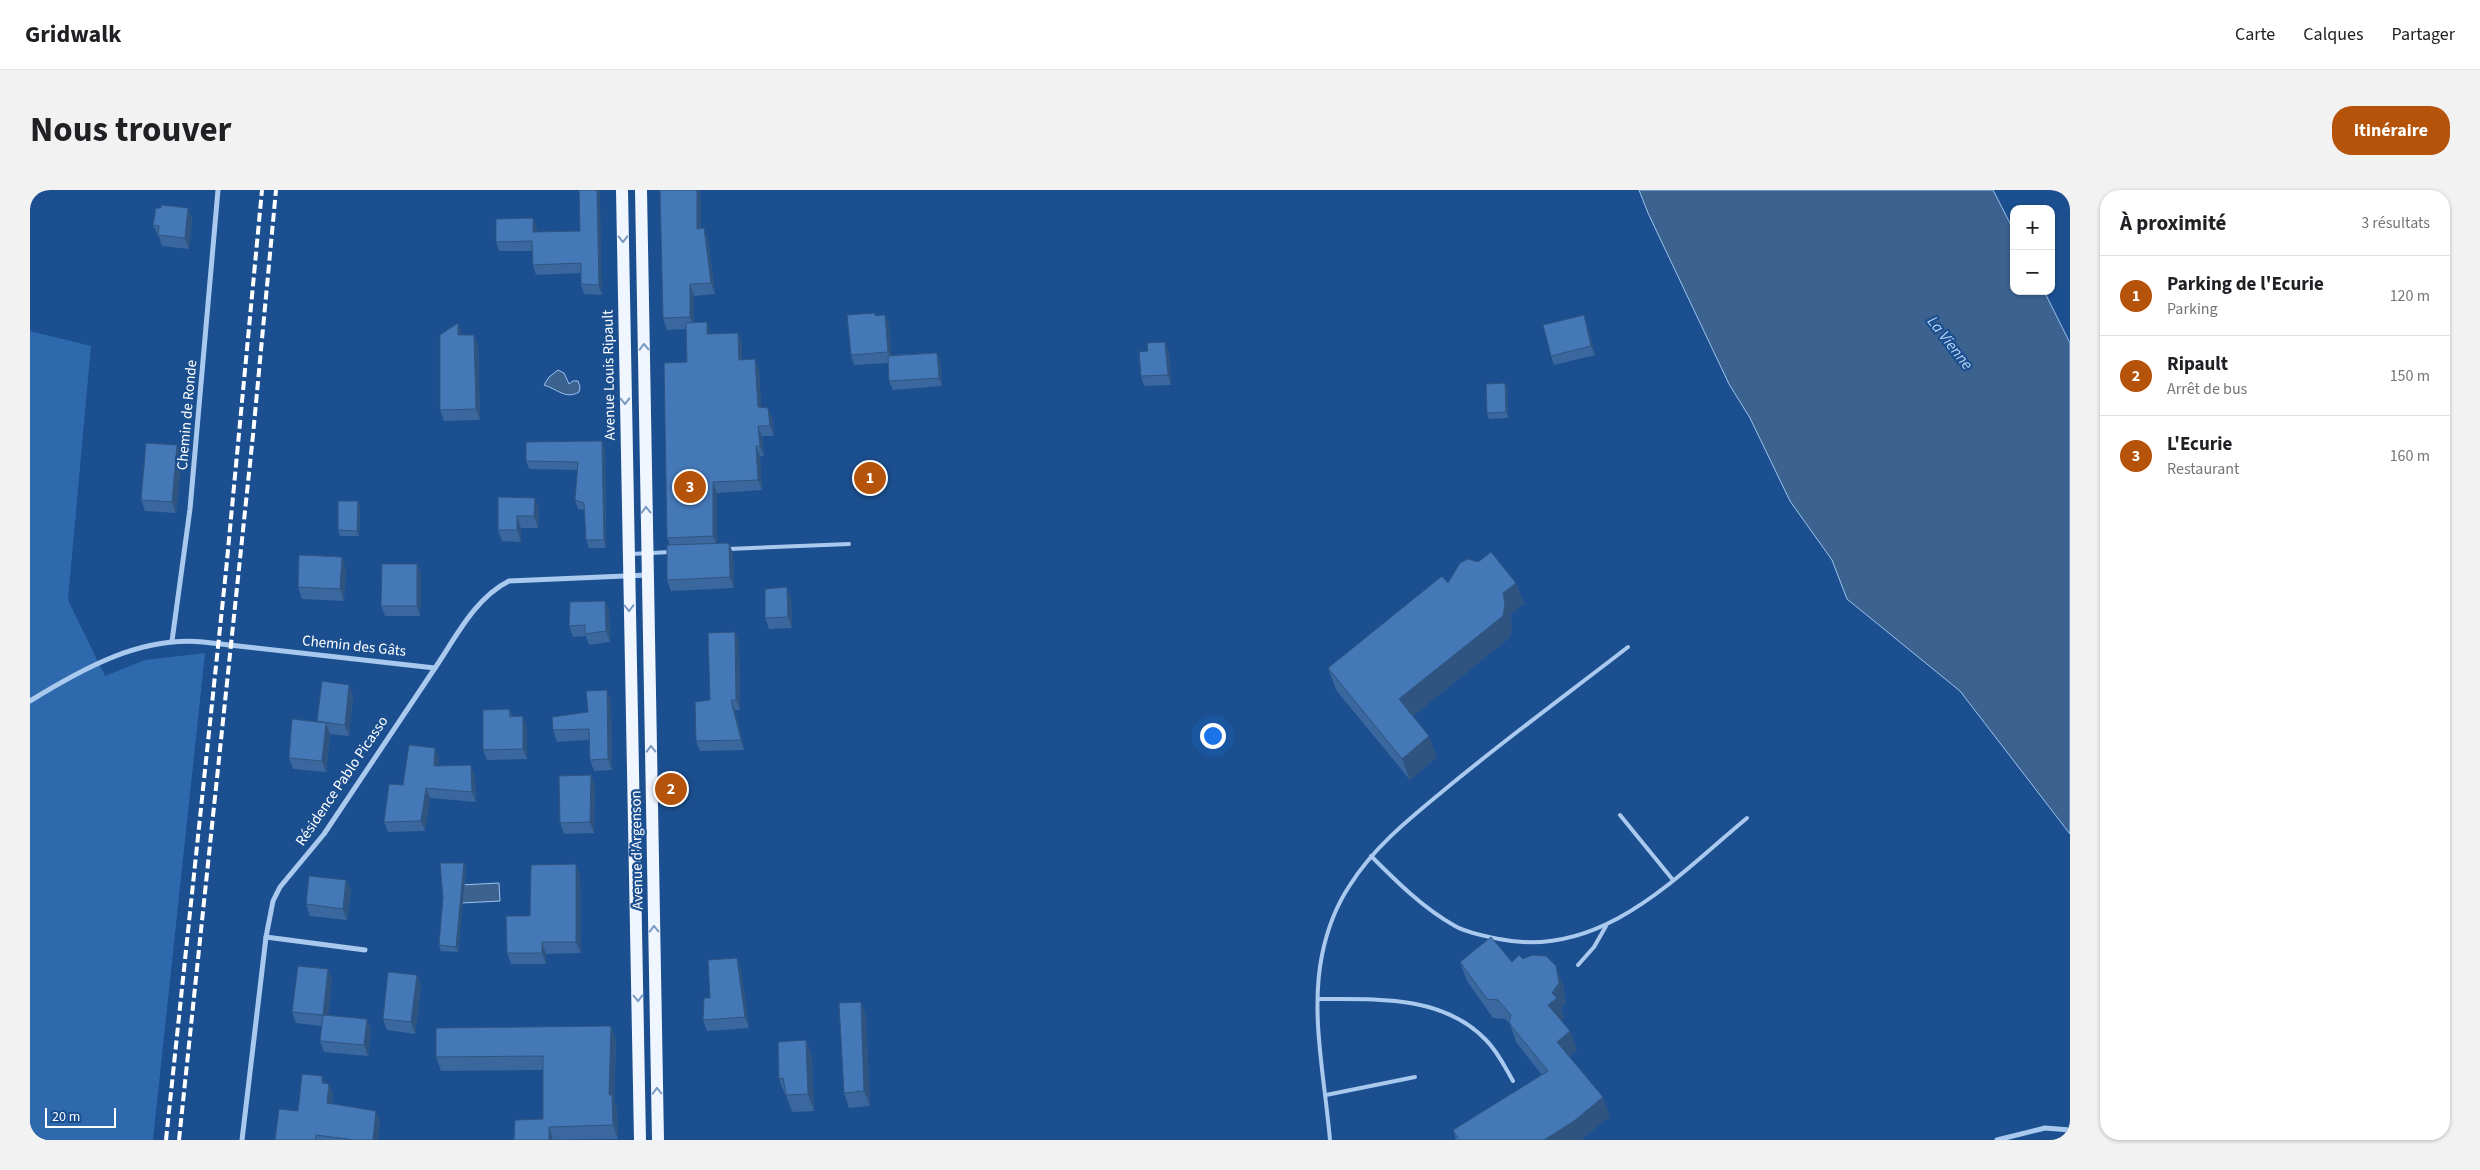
<!DOCTYPE html>
<html lang="fr">
<head>
<meta charset="utf-8">
<style>
  :root { --surface:#fff; --page:#f2f2f2; --text:#202124; --muted:#757577; --line:#e0e0e0; --accent:#b45309 }
  body { margin:0; font-family:"Source Sans 3",sans-serif; background:var(--page); color:var(--text) }
  .controls { position:absolute; right:15px; top:15px; display:grid; overflow:hidden; border-radius:10px; box-shadow:0 1px 4px #0004 }
  .controls button { width:45px; height:45px; display:grid; place-items:center; padding:0; border:0; border-bottom:1px solid var(--line); background:var(--surface); color:var(--text); font:25px sans-serif }
  .scale { position:absolute; left:15px; bottom:12px; width:71px; box-sizing:border-box; padding-left:5px; border:2px solid #fff; border-top:0; font-size:14px; line-height:18px; white-space:nowrap; color:#fff; -webkit-text-stroke:4px #1b4f8f; paint-order:stroke }
  .you { position:absolute; left:1182px; top:545px; width:18px; height:18px; margin:-12px; border:4px solid #fff; border-radius:50%; background:#1a73e8; box-shadow:0 0 0 8px #1a73e833 }
  .badge { display:grid; place-items:center; width:32px; height:32px; border-radius:50%; background:var(--accent); color:#fff; font-size:16px; font-weight:700 }
  .pin { position:absolute; translate:-50% -50%; border:2px solid #fff; box-shadow:0 1px 5px #0006 }
  .list { margin:0; padding:0; list-style:none }
  h2 { display:flex; justify-content:space-between; align-items:center; height:65px; margin:0; padding:0 20px; font-size:21px }
  h2 small { font-size:16px; font-weight:400; color:var(--muted) }
  .list li { display:grid; grid-template-columns:32px 1fr auto; gap:15px; align-items:center; box-sizing:border-box; height:80px; padding:0 20px; border-top:1px solid var(--line) }
  .list b { display:block; font-size:19px; white-space:nowrap }
  .list p { margin:0; font-size:16px; white-space:nowrap; color:var(--muted) }
  .list em { font-size:16px; font-style:normal; color:var(--muted) }
  .map { position:relative; flex:none; width:2040px; height:950px; overflow:hidden; border-radius:20px }
  header { display:flex; align-items:center; gap:30px; box-sizing:border-box; height:70px; padding:0 25px; background:var(--surface); border-bottom:1px solid var(--line) }
  header strong { font-size:24px }
  nav { display:flex; gap:28px; margin-inline-start:auto; font-size:18px }
  .intro { display:flex; align-items:center; justify-content:space-between; box-sizing:border-box; height:120px; padding:0 30px }
  h1 { margin:0; font-size:35px }
  .button { padding:12px 22px; border-radius:20px; background:var(--accent); color:#fff; font-size:18px; font-weight:700 }
  main { display:flex; gap:30px; padding:0 30px }
  aside { flex:1; background:var(--surface); border-radius:20px; box-shadow:0 1px 4px #0004 }
  .map>svg:first-child { display:block }
  .green { fill:#2e69ad }
  .water { fill:#3c6290; stroke:#9cc4f0 }
  .lines { fill:none; stroke-linecap:round; stroke-linejoin:round }
  .service { stroke:#a9c9ee; stroke-width:4 }
  .minor { stroke:#a9c9ee; stroke-width:5 }
  .primary { stroke:#f0f6ff; stroke-width:12 }
  .rail { stroke:#fff; stroke-width:4; stroke-dasharray:9 4; stroke-linecap:butt }
  .wall { fill:#3a679d }
  .shaded-wall { fill:#305480 }
  .building { fill:#4478b7; stroke:#305480 }
  .oneway { stroke:#7b9ac1 }
  .labels { text-anchor:middle; dominant-baseline:central; stroke-width:4.5; stroke-linejoin:round; paint-order:stroke }
  .street-label { font-size:15px; fill:#fff; stroke:#1b4f8f }
  .water-label { font-size:16px; font-style:italic; fill:#b5d3f5; stroke:#1b4f8f }
</style>
</head>
<body>
<header>
<strong>Gridwalk</strong>
<nav><a>Carte</a><a>Calques</a><a>Partager</a></nav>
</header>
<div class="intro"><h1>Nous trouver</h1><a class="button">Itinéraire</a></div>
<main>
<div class="map">
<svg width="2040" height="950" viewBox="0 0 2040 950">
  <rect width="100%" height="100%" fill="#1b4f8f"/>
  <path class="green" d="M 0,141 L 61,156 L 38,410 L 75,486 L 115,470 L 175,463 L 123,950 L 0,950 Z"/>
  <g class="water">
    <path d="M 1609,0 L 1963,0 L 1984,41 L 1984,101 L 2014,101 L 2040,153 L 2040,644 L 1930,501 L 1817,409 L 1802,370 L 1760,311 L 1720,228 L 1699,194 L 1618,23 Z"/>
    <path d="M 528,180 L 534,183 L 539,194 L 543,191 L 548,191 L 550,197 L 549,202 C 536,210 527,199 514,195 L 519,187 Z"/>
    <path d="M 469,693 L 470,711 L 431,713 L 430,695 Z"/>
  </g>
  <g class="lines">
    <g class="service">
      <path d="M 698,359 L 819,354"/>
      <path d="M 601,364 L 641,362"/>
      <path d="M 1590,625 L 1643,690"/>
      <path d="M 1341,666 C 1367,692 1393,718 1425,736 C 1438,743 1454,746 1469,749 C 1571,770 1646,687 1717,628"/>
      <path d="M 1548,775 L 1564,757 L 1576,736"/>
      <path d="M 1289,809 C 1346,809 1413,805 1456,850 C 1468,862 1475,877 1483,891"/>
      <path d="M 1296,905 L 1385,887"/>
      <path d="M 1300,950 C 1295,890 1280,824 1292,765 C 1297,740 1306,716 1320,695 C 1344,657 1379,629 1413,601 C 1473,551 1536,505 1598,457"/>
    </g>
    <g class="minor">
      <path d="M 142,451 L 160,319 L 188,0"/>
      <path d="M 0,511 C 52,479 110,446 173,452 L 405,478 C 426,447 445,408 479,391 L 618,385"/>
      <path d="M 236,747 L 335,760"/>
      <path d="M 212,950 L 236,747 L 243,711 L 250,697 L 294,644 L 405,478"/>
      <path d="M 1967,950 L 2015,938 L 2040,940"/>
    </g>
    <g class="primary">
      <path d="M 592,0 L 610,950"/>
      <path d="M 611,0 L 628,950"/>
    </g>
    <g class="rail">
      <path d="M 136,950 L 196,381 L 232,0"/>
      <path d="M 149,950 L 223,245 L 246,0"/>
    </g>
  </g>
  <g class="wall">
    <path d="M 670,0 L 671,38 L 674,38 L 678,49 L 685,104 L 664,106 L 664,133 L 680,142 L 680,144 L 708,143 L 712,153 L 712,170 L 725,169 L 729,180 L 731,217 L 742,228 L 744,246 L 732,246 L 734,266 L 730,266 L 732,300 L 687,303 L 687,353 L 699,353 L 703,364 L 704,398 L 641,401 L 637,390 L 640,355 L 637,348 L 657,172 L 656,139 L 637,140 L 633,128 Z"/>
    <path d="M 158,18 L 162,29 L 159,59 L 132,56 L 129,47 L 128,46 L 123,35 Z"/>
    <path d="M 507,38 L 507,42 L 550,41 L 572,105 L 554,104 L 551,94 L 551,83 L 506,85 L 503,75 L 502,61 L 469,61 L 466,52 Z"/>
    <path d="M 845,123 L 846,126 L 855,125 L 859,135 L 861,165 L 907,163 L 910,171 L 912,196 L 863,200 L 859,191 L 858,173 L 824,175 L 821,165 Z"/>
    <path d="M 1554,125 L 1557,134 L 1565,165 L 1524,175 L 1521,166 Z"/>
    <path d="M 432,145 L 448,156 L 450,230 L 414,231 L 410,220 Z"/>
    <path d="M 1139,162 L 1141,195 L 1114,196 L 1111,186 Z"/>
    <path d="M 1475,193 L 1477,198 L 1478,228 L 1459,229 L 1457,223 Z"/>
    <path d="M 572,251 L 575,259 L 576,358 L 559,358 L 556,350 L 555,320 L 548,319 L 545,310 L 548,280 L 499,279 L 496,271 Z"/>
    <path d="M 152,266 L 146,323 L 115,321 L 111,310 Z"/>
    <path d="M 505,308 L 509,319 L 508,338 L 491,338 L 491,352 L 472,351 L 468,340 Z"/>
    <path d="M 330,316 L 329,346 L 310,346 L 308,340 Z"/>
    <path d="M 387,374 L 391,384 L 390,426 L 355,426 L 351,416 Z"/>
    <path d="M 316,379 L 314,411 L 272,409 L 268,397 Z"/>
    <path d="M 1418,393 L 1486,393 L 1494,414 L 1480,424 L 1482,435 L 1480,447 L 1383,526 L 1407,567 L 1380,590 L 1306,500 L 1298,478 Z"/>
    <path d="M 761,408 L 762,438 L 739,439 L 735,428 Z"/>
    <path d="M 575,411 L 579,422 L 580,452 L 559,455 L 556,446 L 543,447 L 539,436 Z"/>
    <path d="M 709,452 L 710,520 L 705,520 L 714,560 L 670,561 L 666,551 L 680,510 Z"/>
    <path d="M 319,495 L 323,506 L 319,546 L 300,544 L 296,582 L 263,579 L 259,568 Z"/>
    <path d="M 581,511 L 582,580 L 564,581 L 560,570 L 559,550 L 527,552 L 523,540 L 558,522 Z"/>
    <path d="M 479,519 L 482,526 L 497,537 L 497,569 L 457,570 L 453,560 Z"/>
    <path d="M 405,558 L 409,569 L 408,576 L 445,586 L 446,612 L 400,608 L 395,641 L 358,642 L 354,632 L 373,595 Z"/>
    <path d="M 565,596 L 564,643 L 534,644 L 530,633 Z"/>
    <path d="M 434,673 L 436,679 L 428,762 L 411,761 L 409,755 L 413,708 Z"/>
    <path d="M 550,685 L 551,763 L 516,764 L 516,774 L 481,774 L 477,763 L 500,726 Z"/>
    <path d="M 316,690 L 321,701 L 317,730 L 280,726 L 276,714 Z"/>
    <path d="M 1430,772 L 1482,772 L 1533,795 L 1536,812 L 1531,819 L 1534,827 L 1531,830 L 1540,841 L 1547,860 L 1539,867 L 1573,907 L 1580,926 L 1551,950 L 1426,950 L 1423,940 L 1512,885 L 1486,852 L 1480,834 L 1475,829 L 1463,828 L 1437,791 Z"/>
    <path d="M 711,780 L 719,838 L 677,841 L 673,830 L 680,808 Z"/>
    <path d="M 387,785 L 391,796 L 385,844 L 357,840 L 353,829 Z"/>
    <path d="M 302,790 L 298,825 L 337,829 L 341,840 L 338,866 L 294,862 L 290,851 L 292,836 L 266,833 L 262,822 Z"/>
    <path d="M 831,812 L 836,827 L 840,916 L 819,918 L 814,903 Z"/>
    <path d="M 586,850 L 584,912 L 587,919 L 588,949 L 484,950 L 513,929 L 513,880 L 411,881 L 406,867 Z"/>
    <path d="M 776,850 L 782,867 L 784,921 L 762,922 L 756,905 L 755,905 L 749,889 Z"/>
    <path d="M 292,886 L 295,894 L 299,894 L 303,904 L 302,914 L 350,931 L 348,950 L 245,950 L 268,921 Z"/>
  </g>
  <g class="shaded-wall">
    <path d="M 567,0 L 570,0 L 572,105 L 569,95 Z"/>
    <path d="M 667,0 L 670,0 L 671,50 L 667,39 Z"/>
    <path d="M 158,18 L 162,29 L 159,59 L 155,48 Z"/>
    <path d="M 503,28 L 507,38 L 507,52 L 503,42 Z"/>
    <path d="M 674,38 L 678,49 L 685,104 L 681,93 Z"/>
    <path d="M 660,94 L 664,106 L 664,138 L 660,127 Z"/>
    <path d="M 855,125 L 859,135 L 862,172 L 858,162 Z"/>
    <path d="M 1554,125 L 1557,134 L 1565,165 L 1561,156 Z"/>
    <path d="M 677,132 L 680,142 L 681,154 L 677,144 Z"/>
    <path d="M 428,133 L 432,144 L 428,145 Z"/>
    <path d="M 708,143 L 712,153 L 712,180 L 709,170 Z"/>
    <path d="M 444,145 L 448,156 L 450,230 L 446,219 Z"/>
    <path d="M 1135,152 L 1139,162 L 1141,195 L 1138,185 Z"/>
    <path d="M 907,163 L 910,171 L 912,196 L 909,188 Z"/>
    <path d="M 725,169 L 729,180 L 732,228 L 728,217 Z"/>
    <path d="M 1475,193 L 1477,198 L 1478,228 L 1476,222 Z"/>
    <path d="M 738,218 L 742,228 L 744,246 L 740,236 Z"/>
    <path d="M 728,236 L 732,246 L 734,266 L 730,256 Z"/>
    <path d="M 572,251 L 575,259 L 576,358 L 574,350 Z"/>
    <path d="M 147,255 L 152,266 L 146,323 L 142,312 Z"/>
    <path d="M 726,256 L 730,266 L 732,300 L 728,290 Z"/>
    <path d="M 683,292 L 687,303 L 687,356 L 683,346 Z"/>
    <path d="M 505,308 L 509,319 L 508,338 L 504,326 Z"/>
    <path d="M 328,311 L 330,316 L 329,346 L 327,341 Z"/>
    <path d="M 487,326 L 491,338 L 491,352 L 487,340 Z"/>
    <path d="M 699,353 L 703,364 L 704,398 L 700,387 Z"/>
    <path d="M 312,367 L 316,379 L 314,411 L 310,399 Z"/>
    <path d="M 387,374 L 391,384 L 390,426 L 387,416 Z"/>
    <path d="M 1486,393 L 1494,414 L 1480,424 L 1482,435 L 1480,447 L 1377,531 L 1369,509 L 1473,403 Z"/>
    <path d="M 757,397 L 761,408 L 762,438 L 758,427 Z"/>
    <path d="M 575,411 L 579,422 L 580,452 L 576,441 Z"/>
    <path d="M 705,442 L 709,452 L 710,520 L 706,510 Z"/>
    <path d="M 319,495 L 323,506 L 319,546 L 315,535 Z"/>
    <path d="M 577,500 L 581,511 L 582,580 L 578,569 Z"/>
    <path d="M 701,510 L 705,520 L 714,560 L 711,550 Z"/>
    <path d="M 493,526 L 497,537 L 497,569 L 493,559 Z"/>
    <path d="M 296,533 L 300,544 L 296,582 L 292,571 Z"/>
    <path d="M 1399,546 L 1407,567 L 1380,590 L 1372,569 Z"/>
    <path d="M 405,558 L 409,569 L 407,587 L 404,576 Z"/>
    <path d="M 441,575 L 445,586 L 446,612 L 442,602 Z"/>
    <path d="M 561,585 L 565,596 L 564,643 L 560,632 Z"/>
    <path d="M 396,598 L 400,608 L 395,641 L 391,631 Z"/>
    <path d="M 434,673 L 436,679 L 428,762 L 426,757 Z"/>
    <path d="M 546,674 L 550,685 L 551,763 L 546,752 Z"/>
    <path d="M 316,690 L 321,701 L 317,730 L 313,719 Z"/>
    <path d="M 512,752 L 516,764 L 516,774 L 512,763 Z"/>
    <path d="M 707,768 L 711,780 L 719,838 L 715,827 Z"/>
    <path d="M 1526,776 L 1533,795 L 1536,812 L 1531,819 L 1534,827 L 1525,834 L 1518,815 L 1522,803 Z"/>
    <path d="M 298,779 L 302,790 L 297,836 L 293,825 Z"/>
    <path d="M 387,785 L 391,796 L 385,844 L 381,832 Z"/>
    <path d="M 831,812 L 836,827 L 840,916 L 834,901 Z"/>
    <path d="M 337,829 L 341,840 L 338,866 L 334,855 Z"/>
    <path d="M 581,836 L 586,850 L 584,912 L 587,919 L 588,949 L 583,935 L 579,905 Z"/>
    <path d="M 1540,841 L 1547,860 L 1534,871 L 1527,852 Z"/>
    <path d="M 776,850 L 782,867 L 784,921 L 778,904 Z"/>
    <path d="M 292,886 L 296,896 L 292,893 Z"/>
    <path d="M 299,894 L 303,904 L 301,923 L 297,913 Z"/>
    <path d="M 1573,907 L 1580,926 L 1551,950 L 1514,950 Z"/>
    <path d="M 346,921 L 350,931 L 348,950 L 343,950 Z"/>
    <path d="M 519,937 L 523,950 L 519,950 Z"/>
  </g>
  <g class="building">
    <path d="M 549,0 L 567,0 L 569,95 L 551,94 L 551,73 L 503,75 L 502,51 L 466,52 L 466,29 L 503,28 L 503,42 L 550,41 Z"/>
    <path d="M 630,0 L 667,0 L 667,39 L 674,38 L 681,93 L 660,94 L 660,127 L 633,128 Z"/>
    <path d="M 131,15 L 158,18 L 155,48 L 128,45 L 129,36 L 123,35 L 126,18 L 131,18 Z"/>
    <path d="M 845,123 L 845,126 L 855,125 L 858,162 L 821,165 L 817,125 Z"/>
    <path d="M 1554,125 L 1561,156 L 1521,166 L 1513,135 Z"/>
    <path d="M 677,132 L 677,144 L 708,143 L 709,170 L 725,169 L 728,217 L 738,218 L 740,236 L 728,236 L 730,256 L 726,256 L 728,290 L 683,292 L 683,346 L 637,348 L 634,173 L 657,172 L 656,133 Z"/>
    <path d="M 428,133 L 428,145 L 444,145 L 446,219 L 410,220 L 410,145 Z"/>
    <path d="M 1135,152 L 1138,185 L 1111,186 L 1109,162 L 1118,161 L 1117,153 Z"/>
    <path d="M 907,163 L 909,188 L 859,191 L 858,166 Z"/>
    <path d="M 1475,193 L 1476,222 L 1457,223 L 1456,194 Z"/>
    <path d="M 572,251 L 574,350 L 556,350 L 554,313 L 545,310 L 548,272 L 496,271 L 496,252 Z"/>
    <path d="M 116,253 L 147,255 L 142,312 L 111,310 Z"/>
    <path d="M 468,307 L 505,308 L 504,326 L 487,326 L 487,340 L 468,340 Z"/>
    <path d="M 308,311 L 328,311 L 327,341 L 308,340 Z"/>
    <path d="M 699,353 L 700,387 L 637,390 L 637,355 Z"/>
    <path d="M 1461,362 L 1486,393 L 1473,403 L 1475,414 L 1473,426 L 1369,509 L 1399,546 L 1372,569 L 1298,478 L 1412,386 L 1418,393 L 1430,373 L 1438,369 L 1448,372 Z"/>
    <path d="M 269,365 L 312,367 L 310,399 L 268,397 Z"/>
    <path d="M 352,374 L 387,374 L 387,416 L 351,416 Z"/>
    <path d="M 757,397 L 758,427 L 735,428 L 735,399 Z"/>
    <path d="M 575,411 L 576,441 L 555,444 L 555,435 L 539,436 L 540,412 Z"/>
    <path d="M 705,442 L 706,510 L 701,510 L 711,550 L 666,551 L 665,512 L 680,510 L 678,443 Z"/>
    <path d="M 292,491 L 319,495 L 315,535 L 287,531 Z"/>
    <path d="M 577,500 L 578,569 L 560,570 L 559,539 L 523,540 L 522,527 L 558,522 L 556,501 Z"/>
    <path d="M 479,519 L 480,527 L 493,526 L 493,559 L 453,560 L 453,520 Z"/>
    <path d="M 262,529 L 296,533 L 292,571 L 259,568 Z"/>
    <path d="M 379,555 L 405,558 L 404,576 L 441,575 L 442,602 L 396,598 L 391,631 L 354,632 L 359,594 L 373,595 Z"/>
    <path d="M 561,585 L 560,632 L 530,633 L 529,586 Z"/>
    <path d="M 410,673 L 434,673 L 426,757 L 409,755 L 413,708 Z"/>
    <path d="M 546,674 L 546,752 L 512,752 L 512,763 L 477,763 L 476,726 L 500,726 L 501,675 Z"/>
    <path d="M 279,686 L 316,690 L 313,719 L 276,714 Z"/>
    <path d="M 1461,747 L 1482,772 L 1489,765 L 1493,769 L 1502,765 L 1516,766 L 1526,776 L 1529,793 L 1522,803 L 1527,808 L 1518,815 L 1540,841 L 1527,852 L 1573,907 L 1544,931 L 1514,950 L 1429,950 L 1423,940 L 1518,881 L 1479,833 L 1481,825 L 1468,810 L 1457,809 L 1430,772 Z"/>
    <path d="M 707,768 L 715,827 L 673,830 L 674,808 L 680,808 L 678,770 Z"/>
    <path d="M 268,776 L 298,779 L 293,825 L 262,822 Z"/>
    <path d="M 358,782 L 387,785 L 381,832 L 353,829 Z"/>
    <path d="M 831,812 L 834,901 L 814,903 L 809,813 Z"/>
    <path d="M 293,825 L 337,829 L 334,855 L 290,851 Z"/>
    <path d="M 581,836 L 579,905 L 582,905 L 583,935 L 519,937 L 519,950 L 484,950 L 485,930 L 513,929 L 513,866 L 406,867 L 406,838 Z"/>
    <path d="M 776,850 L 778,904 L 756,905 L 753,888 L 749,889 L 748,852 Z"/>
    <path d="M 272,884 L 292,886 L 292,893 L 299,894 L 297,913 L 346,921 L 343,950 L 325,950 L 286,945 L 286,950 L 245,950 L 249,919 L 268,921 Z"/>
  </g>
  <defs><path id="oneway-chevron" d="M-2-3.5L2.5 0L-2 3.5" fill="none" stroke-width="1.6" stroke-linecap="round" stroke-linejoin="round" transform="scale(1.25)"/></defs>
  <g class="oneway">
    <use href="#oneway-chevron" transform="translate(593 49) rotate(89)"/>
    <use href="#oneway-chevron" transform="translate(614 157) rotate(-91)"/>
    <use href="#oneway-chevron" transform="translate(595 211) rotate(89)"/>
    <use href="#oneway-chevron" transform="translate(616 320) rotate(-91)"/>
    <use href="#oneway-chevron" transform="translate(599 418) rotate(89)"/>
    <use href="#oneway-chevron" transform="translate(621 559) rotate(-91)"/>
    <use href="#oneway-chevron" transform="translate(624 739) rotate(-91)"/>
    <use href="#oneway-chevron" transform="translate(608 808) rotate(89)"/>
    <use href="#oneway-chevron" transform="translate(627 901) rotate(-91)"/>
  </g>
  <g class="labels">
    <g class="street-label">
      <text transform="translate(579 185) rotate(-91)">Avenue Louis Ripault</text>
      <text transform="translate(157 225) rotate(-85)">Chemin de Ronde</text>
      <text transform="translate(324 456) rotate(6)">Chemin des Gâts</text>
      <text transform="translate(312 591) rotate(-56)">Résidence Pablo Picasso</text>
      <text transform="translate(607 660) rotate(-91)">Avenue d'Argenson</text>
    </g>
    <g class="water-label">
      <text transform="translate(1920 153) rotate(52)">La Vienne</text>
    </g>
  </g>
</svg>
<div class="controls">
<button>+</button>
<button>−</button>
</div>
<div class="scale">20 m</div>
<div class="you"></div>
<div class="pin badge" style="left:840px;top:288px">1</div>
<div class="pin badge" style="left:641px;top:599px">2</div>
<div class="pin badge" style="left:660px;top:297px">3</div>
</div>
<aside>
<h2>À proximité<small>3 résultats</small></h2>
<ul class="list">
<li><span class="badge">1</span><div><b>Parking de l'Ecurie</b><p>Parking</p></div><em>120 m</em></li>
<li><span class="badge">2</span><div><b>Ripault</b><p>Arrêt de bus</p></div><em>150 m</em></li>
<li><span class="badge">3</span><div><b>L'Ecurie</b><p>Restaurant</p></div><em>160 m</em></li>
</ul>
</aside>
</main>
</body>
</html>
